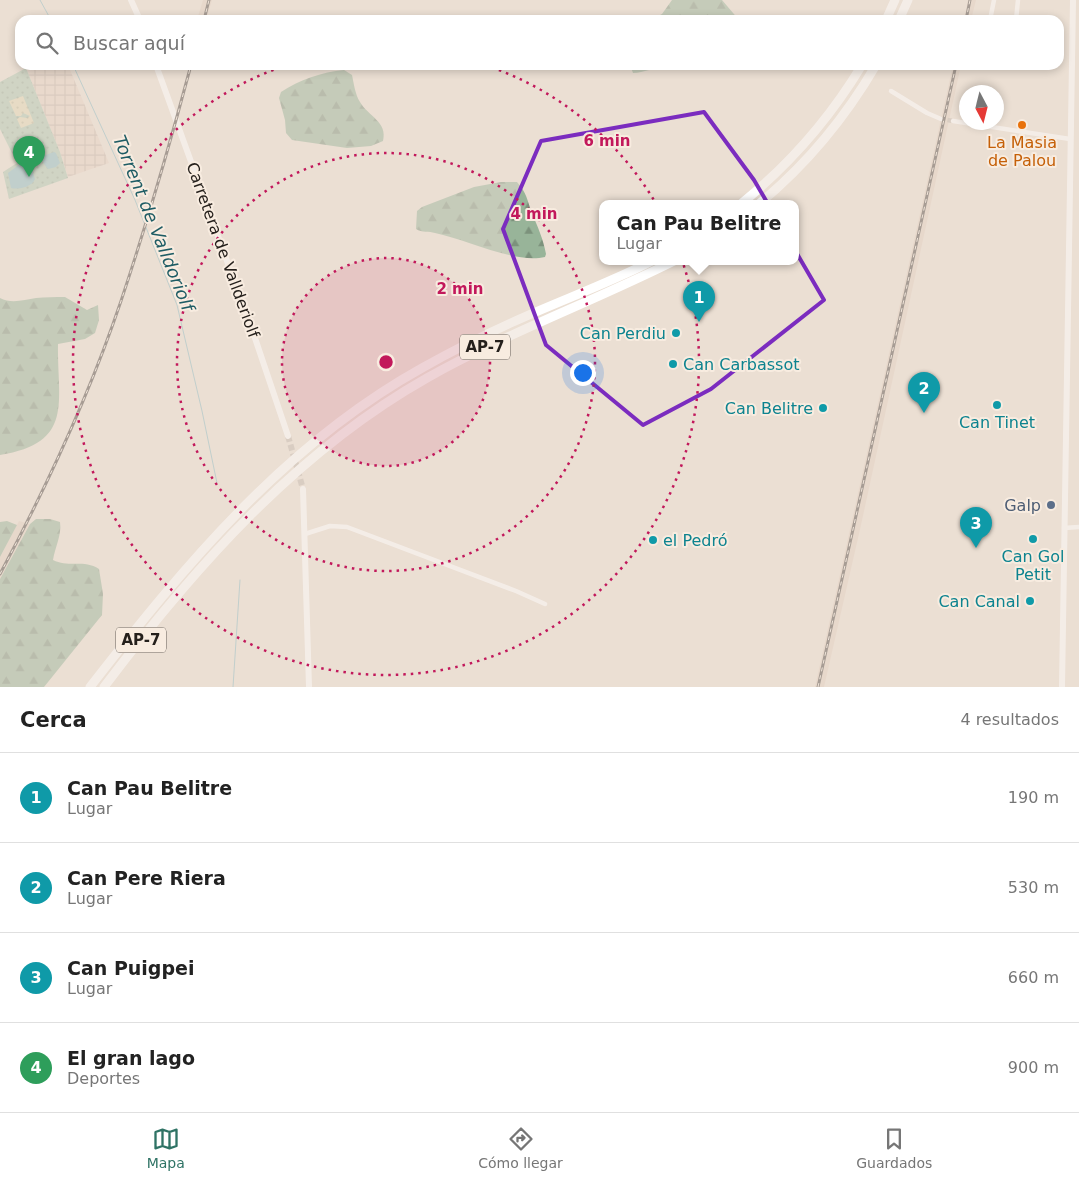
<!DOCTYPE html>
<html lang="es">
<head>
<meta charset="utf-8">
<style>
  :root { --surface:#fff; --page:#f2f2f2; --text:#222; --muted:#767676; --line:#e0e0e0; --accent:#2f7365 }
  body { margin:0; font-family:"DejaVu Sans",sans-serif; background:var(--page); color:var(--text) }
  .compass { position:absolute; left:959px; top:85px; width:45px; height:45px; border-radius:50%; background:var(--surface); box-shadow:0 2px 8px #0003; rotate:173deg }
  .you { position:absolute; left:582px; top:372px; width:18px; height:18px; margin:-12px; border:4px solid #fff; border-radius:50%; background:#1a73e8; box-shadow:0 0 0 8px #1a73e833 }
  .badge { display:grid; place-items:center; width:32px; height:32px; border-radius:50%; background:var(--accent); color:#fff; font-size:16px; font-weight:700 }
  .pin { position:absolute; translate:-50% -41px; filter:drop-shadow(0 1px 2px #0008) }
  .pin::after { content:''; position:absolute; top:26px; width:18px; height:15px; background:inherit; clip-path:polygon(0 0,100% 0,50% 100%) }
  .popup { position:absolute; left:599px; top:200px; width:200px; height:65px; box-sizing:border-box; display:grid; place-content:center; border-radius:10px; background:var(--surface); filter:drop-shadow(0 1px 4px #0005); font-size:16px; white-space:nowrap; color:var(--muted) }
  .popup b { font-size:19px; color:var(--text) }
  .popup::after { content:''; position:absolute; left:50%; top:100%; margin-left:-10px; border:10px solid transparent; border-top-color:var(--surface) }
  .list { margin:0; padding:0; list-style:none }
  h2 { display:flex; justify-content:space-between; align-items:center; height:65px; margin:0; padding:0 20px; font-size:21px }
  h2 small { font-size:16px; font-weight:400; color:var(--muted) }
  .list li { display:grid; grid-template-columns:32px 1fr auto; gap:15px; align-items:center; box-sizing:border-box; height:90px; padding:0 20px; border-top:1px solid var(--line) }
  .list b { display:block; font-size:19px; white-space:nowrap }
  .list p { margin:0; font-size:16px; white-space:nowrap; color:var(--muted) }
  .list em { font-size:16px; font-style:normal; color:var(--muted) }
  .icon { flex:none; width:28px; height:28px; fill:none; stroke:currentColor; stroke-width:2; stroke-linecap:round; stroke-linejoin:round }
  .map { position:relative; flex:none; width:1079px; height:687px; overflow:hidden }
  .search { position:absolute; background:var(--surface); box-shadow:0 2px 8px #0003; left:15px; right:15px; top:15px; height:55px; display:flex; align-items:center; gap:12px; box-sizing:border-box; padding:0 18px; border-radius:15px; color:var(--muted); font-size:19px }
  .sheet { height:425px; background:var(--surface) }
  nav { display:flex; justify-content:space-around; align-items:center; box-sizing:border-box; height:70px; border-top:1px solid var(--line); background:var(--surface); font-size:14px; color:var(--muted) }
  nav a { display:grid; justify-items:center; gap:2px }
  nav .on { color:var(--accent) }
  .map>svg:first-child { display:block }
  .industrial { fill:url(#industrial-grid) }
  .built { fill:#e3d1c1 }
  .green { fill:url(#green-dots) }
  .forest { fill:url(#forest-firs) }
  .sand { fill:url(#sand-dots) }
  .water { fill:#8ebcc3 }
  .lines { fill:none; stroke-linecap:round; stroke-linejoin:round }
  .stream { stroke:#8ebcc3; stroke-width:1 }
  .street-tunnel { stroke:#c3b9ae; stroke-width:4.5; stroke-dasharray:4.5 2; stroke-linecap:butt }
  .secondary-tunnel { stroke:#c3b9ae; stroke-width:6; stroke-dasharray:6 3; stroke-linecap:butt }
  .street { stroke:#fff; stroke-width:4.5 }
  .secondary { stroke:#fff; stroke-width:6 }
  .highway { stroke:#fff; stroke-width:9 }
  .rail-casing { stroke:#544d47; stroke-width:3 }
  .rail { stroke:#f8ece0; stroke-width:1; stroke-dasharray:4; stroke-linecap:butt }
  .marked { fill:none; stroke:#7b2cbf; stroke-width:4; stroke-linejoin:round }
  .ring { fill:none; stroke:#c2185b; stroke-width:2.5; stroke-dasharray:2.5 5 }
  .food-dot { fill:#e8710a; stroke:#f8ece0; stroke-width:2 }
  .culture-dot { fill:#0f9aa8; stroke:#f8ece0; stroke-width:2 }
  .service-dot { fill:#5c6f8a; stroke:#f8ece0; stroke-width:2 }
  .labels { text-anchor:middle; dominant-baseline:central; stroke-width:4; stroke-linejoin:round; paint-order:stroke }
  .shield { fill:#f8ece0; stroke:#645d57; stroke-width:1 }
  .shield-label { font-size:15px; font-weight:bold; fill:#25201c }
  .food-label { font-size:16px; fill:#c56008; stroke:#f8ece0 }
  .street-label { font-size:16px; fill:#25201c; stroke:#f8ece0 }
  .culture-label { font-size:16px; fill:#0d838f; stroke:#f8ece0; text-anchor:end }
  .service-label { font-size:16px; fill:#4e5e75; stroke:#f8ece0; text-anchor:end }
  .water-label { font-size:18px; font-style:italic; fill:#1e5c64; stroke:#f8ece0 }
  .centre { fill:#c2185b; stroke:#f8ece0; stroke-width:2.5 }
  .ring-label { font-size:15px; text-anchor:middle; font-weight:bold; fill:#c2185b; stroke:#f8ece0; stroke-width:4; stroke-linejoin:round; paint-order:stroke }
</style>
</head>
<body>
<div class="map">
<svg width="1079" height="687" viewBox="0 0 1079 687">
  <defs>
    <pattern id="industrial-grid" width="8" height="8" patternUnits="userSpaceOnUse" patternTransform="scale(1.25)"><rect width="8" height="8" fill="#e7d3c4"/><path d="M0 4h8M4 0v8" fill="none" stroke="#c6b5a8"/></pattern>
    <pattern id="green-dots" width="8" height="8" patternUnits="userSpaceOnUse" patternTransform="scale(1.25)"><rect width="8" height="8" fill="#b0c8b1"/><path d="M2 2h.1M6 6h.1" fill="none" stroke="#97ac98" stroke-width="1.8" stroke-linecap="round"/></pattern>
    <pattern id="forest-firs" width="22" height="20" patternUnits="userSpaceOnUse" patternTransform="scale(1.25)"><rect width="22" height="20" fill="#98b499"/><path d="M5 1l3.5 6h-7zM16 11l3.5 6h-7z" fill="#7c927c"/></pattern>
    <pattern id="sand-dots" width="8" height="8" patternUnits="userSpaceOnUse" patternTransform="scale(1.25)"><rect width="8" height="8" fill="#e2d8b3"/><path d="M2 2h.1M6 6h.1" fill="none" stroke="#c2b999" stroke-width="1.8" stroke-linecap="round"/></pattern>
  </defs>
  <rect width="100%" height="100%" fill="#ebdfd3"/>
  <path class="industrial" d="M 31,65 L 68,65 L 109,163 L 68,177 L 60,152 L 26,68 Z"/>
  <g class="built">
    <path d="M 203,0 L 212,0 L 206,20 L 197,20 Z"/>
    <path d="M 968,0 L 976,0 L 971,20 L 964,20 Z"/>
    <path d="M 953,65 L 961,65 L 861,525 L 824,687 L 815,687 Z"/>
    <path d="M 19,521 L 30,524 L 0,579 L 0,557 Z"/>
  </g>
  <path class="green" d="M 26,68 L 60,152 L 68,178 L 9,199 L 3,172 L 17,163 L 0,129 L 0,82 Z"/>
  <g class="forest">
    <path d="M 672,0 L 722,0 L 739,20 L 650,20 L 662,14 Z"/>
    <path d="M 630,65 L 694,65 C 685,69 675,66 665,66 C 654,67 644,73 633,73 Z"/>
    <path d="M 344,70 L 352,75 C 354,84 355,94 360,102 C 368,116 388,122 383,141 L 371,146 L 347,148 L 292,140 L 286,133 L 285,120 L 279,98 L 281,92 C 299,80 322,72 344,70 Z"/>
    <path d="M 501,182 L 517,182 C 527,193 527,200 532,213 C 538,228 543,238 546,254 L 545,257 C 514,264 466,239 435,233 C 429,231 422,233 416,229 L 417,211 L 422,207 L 474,187 Z"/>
    <path d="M 65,297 L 87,310 L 98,305 L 99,320 L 95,333 L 85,339 L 58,344 C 57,402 75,443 0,455 L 0,298 C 11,304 24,300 36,298 C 45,297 55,297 65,297 Z"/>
    <path d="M 36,519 L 50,519 L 60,522 C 62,535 55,547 53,560 C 69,568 84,559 99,569 L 103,594 L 102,615 L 44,687 L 0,687 L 0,579 L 30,524 Z"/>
    <path d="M 7,521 L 17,525 L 0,557 L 0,522 Z"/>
  </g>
  <path class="sand" d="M 23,96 L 34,123 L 21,128 L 17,119 L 20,117 L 27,118 L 30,116 L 23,113 L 21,116 L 16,116 L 9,101 Z"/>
  <g class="water">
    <path d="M 54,152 L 56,153 L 60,163 L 56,167 L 48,169 L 44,164 L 42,159 L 43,156 Z"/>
    <path d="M 20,164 L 32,169 L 35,179 C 32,187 18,190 11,188 L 8,173 Z"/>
  </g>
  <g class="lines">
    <g class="stream">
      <path d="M 40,0 L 51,20"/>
      <path d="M 73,65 L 135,200 L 177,305 L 202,411 L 217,483"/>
      <path d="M 233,687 L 240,580"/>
    </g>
    <path class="street-tunnel" d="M 941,119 L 953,121"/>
    <path class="secondary-tunnel" d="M 288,436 L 303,489"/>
    <g class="street">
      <path d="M 990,20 L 994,0"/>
      <path d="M 1016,20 L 1018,0"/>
      <path d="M 891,91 L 927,113 L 941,119"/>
      <path d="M 953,121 L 1070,139"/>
      <path d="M 1064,528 L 1079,527"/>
      <path d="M 305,534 L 330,526 L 347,527 L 516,591 L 545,604"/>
    </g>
    <g class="secondary">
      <path d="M 131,0 L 140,20"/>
      <path d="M 156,65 L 256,341 L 288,436"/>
      <path d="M 303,489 L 309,687"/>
      <path d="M 1062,687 L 1073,0"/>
    </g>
    <g class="highway">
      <path d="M 886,20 L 895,0"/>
      <path d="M 899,20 L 908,0"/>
      <path d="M 742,203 C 790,164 830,118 862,65"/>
      <path d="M 760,203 C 807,164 845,118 876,65"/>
      <path d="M 90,687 C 185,565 285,444 422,368 C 452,351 482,336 513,322 C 559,301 607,284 652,261"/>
      <path d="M 104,687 C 194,568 296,452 427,378 C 507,333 592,302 674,261"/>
    </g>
    <defs>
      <g id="rail">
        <path d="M 204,20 L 209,0"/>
        <path d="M 966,20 L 970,0"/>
        <path d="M 0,574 C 46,488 90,393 121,301 C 147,223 170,144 191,65"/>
        <path d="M 818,687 L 956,65"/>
      </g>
    </defs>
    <use href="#rail" class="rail-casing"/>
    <use href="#rail" class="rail"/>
  </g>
  <path d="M0 0H1079V687H0ZM 704,112 L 754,180 L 824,300 L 711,389 L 643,425 L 546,345 L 503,229 L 541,141 Z" fill="#ebdfd3" fill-opacity=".55" fill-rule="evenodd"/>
  <path class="marked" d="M 704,112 L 754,180 L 824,300 L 711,389 L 643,425 L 546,345 L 503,229 L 541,141 Z"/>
  <circle cx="386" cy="362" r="104" fill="#c2185b" fill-opacity=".12"/>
  <g class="ring">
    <circle cx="386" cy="362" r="104"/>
    <circle cx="386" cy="362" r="209"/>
    <path d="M485 65A313 313 0 1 1 287 65"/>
  </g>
  <circle class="food-dot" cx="1022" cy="125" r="5"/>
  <g class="culture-dot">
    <circle cx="676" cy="333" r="5"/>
    <circle cx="673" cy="364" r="5"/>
    <circle cx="997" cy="405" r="5"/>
    <circle cx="823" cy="408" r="5"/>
    <circle cx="1033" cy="539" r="5"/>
    <circle cx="653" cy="540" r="5"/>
    <circle cx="1030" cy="601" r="5"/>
  </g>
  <circle class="service-dot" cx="1051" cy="505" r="5"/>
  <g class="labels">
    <g class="shield">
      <rect x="460" y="334.5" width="50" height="25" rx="4"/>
      <rect x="116" y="627.5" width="50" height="25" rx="4"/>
    </g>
    <g class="shield-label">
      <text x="485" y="347">AP-7</text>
      <text x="141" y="640">AP-7</text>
    </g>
    <g class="food-label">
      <text x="1022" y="142">La Masia<tspan x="1022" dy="18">de Palou</tspan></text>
    </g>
    <g class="street-label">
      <text transform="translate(223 250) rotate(70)">Carretera de Vallderiolf</text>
    </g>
    <g class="culture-label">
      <text x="666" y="333">Can Perdiu</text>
      <text x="683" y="364" text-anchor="start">Can Carbassot</text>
      <text x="813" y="408">Can Belitre</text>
      <text x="997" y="422" text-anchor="middle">Can Tinet</text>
      <text x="663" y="540" text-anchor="start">el Pedró</text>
      <text x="1033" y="556" text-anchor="middle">Can Gol<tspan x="1033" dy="18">Petit</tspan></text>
      <text x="1020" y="601">Can Canal</text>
    </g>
    <g class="service-label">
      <text x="1041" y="505">Galp</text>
    </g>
    <g class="water-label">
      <text transform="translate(154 223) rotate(68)">Torrent de Valldoriolf</text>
    </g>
  </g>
  <circle cx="386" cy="362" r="8" class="centre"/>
  <g class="ring-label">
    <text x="607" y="146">6 min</text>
    <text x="534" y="219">4 min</text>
    <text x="460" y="294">2 min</text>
  </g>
</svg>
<svg class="compass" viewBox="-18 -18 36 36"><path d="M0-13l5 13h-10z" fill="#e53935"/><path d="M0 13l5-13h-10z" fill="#767676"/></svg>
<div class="you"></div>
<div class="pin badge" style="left:699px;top:322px;background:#0f9aa8">1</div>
<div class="popup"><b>Can Pau Belitre</b>Lugar</div>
<div class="pin badge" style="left:924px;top:413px;background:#0f9aa8">2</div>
<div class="pin badge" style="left:976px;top:548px;background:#0f9aa8">3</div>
<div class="pin badge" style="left:29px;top:177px;background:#2e9e5b">4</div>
<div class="search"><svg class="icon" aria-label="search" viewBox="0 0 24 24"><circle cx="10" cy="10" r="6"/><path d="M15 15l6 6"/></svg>Buscar aquí</div>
</div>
<section class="sheet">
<h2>Cerca<small>4 resultados</small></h2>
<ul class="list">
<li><span class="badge" style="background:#0f9aa8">1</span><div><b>Can Pau Belitre</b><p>Lugar</p></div><em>190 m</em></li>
<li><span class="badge" style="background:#0f9aa8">2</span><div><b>Can Pere Riera</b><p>Lugar</p></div><em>530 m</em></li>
<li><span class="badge" style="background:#0f9aa8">3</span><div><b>Can Puigpei</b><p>Lugar</p></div><em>660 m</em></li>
<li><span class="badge" style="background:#2e9e5b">4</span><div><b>El gran lago</b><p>Deportes</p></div><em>900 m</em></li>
</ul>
</section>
<nav>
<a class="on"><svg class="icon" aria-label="map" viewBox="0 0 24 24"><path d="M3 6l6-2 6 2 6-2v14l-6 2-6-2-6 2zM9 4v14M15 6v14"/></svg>Mapa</a>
<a><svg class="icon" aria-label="directions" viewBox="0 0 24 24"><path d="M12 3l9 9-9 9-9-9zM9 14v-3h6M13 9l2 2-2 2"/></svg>Cómo llegar</a>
<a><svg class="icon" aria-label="saved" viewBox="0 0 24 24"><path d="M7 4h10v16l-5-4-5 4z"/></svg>Guardados</a>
</nav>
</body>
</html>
